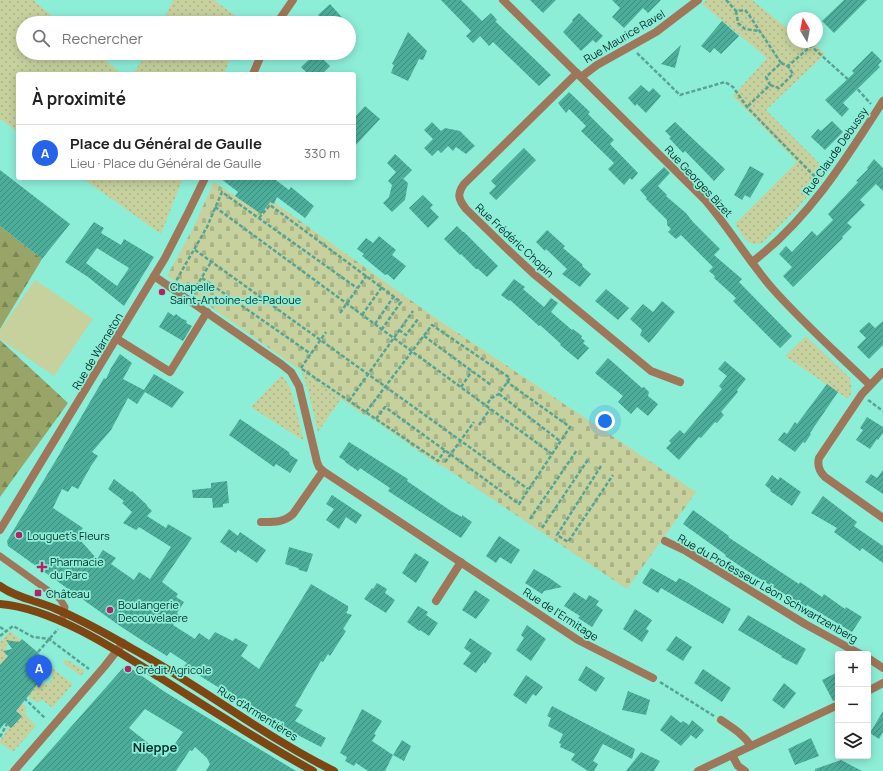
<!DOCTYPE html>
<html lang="fr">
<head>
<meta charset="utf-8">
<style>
  :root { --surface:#fff; --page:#f6f6f6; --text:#222; --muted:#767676; --line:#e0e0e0; --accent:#2563eb }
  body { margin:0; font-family:Manrope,sans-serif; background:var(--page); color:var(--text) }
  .controls { position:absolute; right:12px; bottom:12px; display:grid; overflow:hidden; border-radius:4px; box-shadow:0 2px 10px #0003 }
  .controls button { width:36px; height:36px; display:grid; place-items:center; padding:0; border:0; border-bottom:1px solid var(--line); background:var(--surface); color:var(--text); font:20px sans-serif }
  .compass { position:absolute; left:787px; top:12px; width:36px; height:36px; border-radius:50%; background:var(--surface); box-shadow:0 2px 10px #0003; rotate:350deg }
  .you { position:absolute; left:605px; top:421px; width:14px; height:14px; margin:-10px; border:3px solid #fff; border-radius:50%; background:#1a73e8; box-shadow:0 0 0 6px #1a73e833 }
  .badge { display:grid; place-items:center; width:26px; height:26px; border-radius:50%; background:var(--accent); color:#fff; font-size:13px; font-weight:700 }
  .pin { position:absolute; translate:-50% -33px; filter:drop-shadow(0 1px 2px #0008) }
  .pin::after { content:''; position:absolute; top:21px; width:14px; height:12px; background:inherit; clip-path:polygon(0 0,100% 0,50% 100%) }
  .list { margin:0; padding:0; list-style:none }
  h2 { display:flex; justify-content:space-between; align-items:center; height:52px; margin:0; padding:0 16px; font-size:17px }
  h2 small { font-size:13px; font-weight:400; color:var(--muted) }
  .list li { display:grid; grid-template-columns:26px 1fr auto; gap:12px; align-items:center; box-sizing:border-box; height:56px; padding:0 16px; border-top:1px solid var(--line) }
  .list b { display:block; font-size:15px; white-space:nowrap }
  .list p { margin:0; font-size:13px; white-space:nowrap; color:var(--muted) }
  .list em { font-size:13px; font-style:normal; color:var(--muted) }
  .icon { flex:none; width:22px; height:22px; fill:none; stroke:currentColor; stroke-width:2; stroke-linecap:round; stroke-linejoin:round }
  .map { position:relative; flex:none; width:883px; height:771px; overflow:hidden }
  .search { position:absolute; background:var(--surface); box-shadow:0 2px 10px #0003; left:16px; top:16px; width:340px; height:44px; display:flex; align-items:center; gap:10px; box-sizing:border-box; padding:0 14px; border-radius:22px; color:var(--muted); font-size:15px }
  .panel { position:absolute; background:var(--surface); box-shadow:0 2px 10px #0003; left:16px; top:72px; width:340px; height:108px; border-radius:4px }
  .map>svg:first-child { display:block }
  .green { fill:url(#green-dots) }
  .forest { fill:url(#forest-firs) }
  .cemetery { fill:url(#cemetery-stones) }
  .pitch { fill:#c6d19e }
  .building { fill:url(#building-hatch); fill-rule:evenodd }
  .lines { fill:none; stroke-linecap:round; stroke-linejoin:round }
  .path { stroke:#57a493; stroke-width:2.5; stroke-dasharray:4 2; stroke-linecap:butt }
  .service { stroke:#9e7659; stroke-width:7 }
  .minor { stroke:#9e7659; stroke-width:8 }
  .tertiary { stroke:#9e7659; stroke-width:8 }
  .secondary { stroke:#7e4613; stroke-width:8 }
  .poi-dot { fill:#ae2465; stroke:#8deed8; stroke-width:1.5 }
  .labels { text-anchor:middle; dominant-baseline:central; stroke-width:3.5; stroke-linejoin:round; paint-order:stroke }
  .street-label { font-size:11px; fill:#012e26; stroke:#8deed8 }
  .poi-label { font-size:11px; fill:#012e26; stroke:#8deed8; text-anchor:start }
  .quarter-label { font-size:13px; font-weight:bold; fill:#012e26; stroke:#8deed8 }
</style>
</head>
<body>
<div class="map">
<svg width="883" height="771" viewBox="0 0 883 771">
  <defs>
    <pattern id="green-dots" width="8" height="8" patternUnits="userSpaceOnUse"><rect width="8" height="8" fill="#c6d19e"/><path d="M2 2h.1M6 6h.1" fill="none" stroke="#a8b488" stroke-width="1.8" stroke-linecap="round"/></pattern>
    <pattern id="forest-firs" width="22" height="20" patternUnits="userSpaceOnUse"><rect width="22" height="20" fill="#99a568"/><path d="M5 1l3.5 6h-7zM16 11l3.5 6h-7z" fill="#7a8755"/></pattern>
    <pattern id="cemetery-stones" width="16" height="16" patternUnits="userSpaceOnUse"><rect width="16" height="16" fill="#c6d19e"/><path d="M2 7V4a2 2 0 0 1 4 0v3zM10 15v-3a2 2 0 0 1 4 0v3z" fill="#a8b488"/></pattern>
    <pattern id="building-hatch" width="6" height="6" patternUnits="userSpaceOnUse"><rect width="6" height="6" fill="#4cae9a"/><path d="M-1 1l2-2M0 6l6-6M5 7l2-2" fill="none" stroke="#3d8e7d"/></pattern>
  </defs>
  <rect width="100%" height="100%" fill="#8deed8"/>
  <g class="green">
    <path d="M 0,0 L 33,0 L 60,23 L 23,23 L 23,53 L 96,53 L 122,74 L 18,74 L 18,132 L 0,119 Z"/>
    <path d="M 173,0 L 214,0 L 244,22 L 244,23 L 162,23 Z"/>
    <path d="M 707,0 L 752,0 L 791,31 L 793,29 L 793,42 L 813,42 L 825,54 L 766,110 L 828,172 L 795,211 L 762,243 C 746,248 743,235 735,224 L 797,162 L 733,96 L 767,58 L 702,4 Z"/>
    <path d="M 147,53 L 232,53 L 224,74 L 133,74 Z"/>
    <path d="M 82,178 L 183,178 L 161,234 Z"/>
    <path d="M 806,336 L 850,378 L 852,392 L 848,399 L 785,356 Z"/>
    <path d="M 301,371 L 341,399 L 318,432 L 308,390 Z"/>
    <path d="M 282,375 L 291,389 L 304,441 L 251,407 Z"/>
    <path d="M 10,631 L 21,640 L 21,642 L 9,644 L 7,646 L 6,645 L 5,647 L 7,647 L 5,652 L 9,654 L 0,667 L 0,642 Z"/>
    <path d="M 66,659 L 85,671 L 81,676 L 63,663 Z"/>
    <path d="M 50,668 L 52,668 L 73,684 L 52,708 L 43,700 L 36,702 L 27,695 L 33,690 L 33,688 L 41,681 L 43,684 L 50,683 L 51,680 L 53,680 L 52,673 L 48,671 Z"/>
    <path d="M 22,703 L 26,707 L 25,714 L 36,726 L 13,752 L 0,743 L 0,741 L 9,726 L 13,726 L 20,718 L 20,715 L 16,711 Z"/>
  </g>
  <g class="forest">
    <path d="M 0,226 L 42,259 L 0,329 Z"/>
    <path d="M 0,340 L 68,403 L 0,497 Z"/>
  </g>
  <path class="cemetery" d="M 214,182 L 261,214 L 271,200 L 437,319 L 696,492 L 627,589 L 441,465 L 440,466 L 365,414 L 364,415 L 167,276 L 192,230 Z"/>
  <path class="pitch" d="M 35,280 L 93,319 L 54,376 L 0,339 L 0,330 Z"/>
  <g class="building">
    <path d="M 441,0 L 461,0 L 482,21 L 491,13 L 497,20 L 495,21 L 551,75 L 539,86 L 493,42 L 489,46 L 480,36 L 473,43 L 466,36 L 471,31 Z"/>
    <path d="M 530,0 L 556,0 L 543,13 Z"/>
    <path d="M 612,0 L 661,0 L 648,13 L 643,8 L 624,28 L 612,17 L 620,8 Z"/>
    <path d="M 844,0 L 867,0 L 834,33 L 822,21 Z"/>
    <path d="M 330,4 L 347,23 L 312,23 L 319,16 L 318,15 Z"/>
    <path d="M 579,13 L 603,36 L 596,43 L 593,40 L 581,51 L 563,32 L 573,21 L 572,20 Z"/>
    <path d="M 722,21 L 739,36 L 721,54 L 714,48 L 710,53 L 701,46 Z"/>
    <path d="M 408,32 L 427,51 L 423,60 L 419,59 L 408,81 L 391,73 L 394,65 L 392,64 Z"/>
    <path d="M 681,45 L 675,68 L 661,64 Z"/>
    <path d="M 872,51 L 882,61 L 878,65 L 880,67 L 843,103 L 849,109 L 842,117 L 825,100 L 854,73 L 852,71 Z"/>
    <path d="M 316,53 L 317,53 L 330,66 L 322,74 L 308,74 L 301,67 Z"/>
    <path d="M 641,85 L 649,92 L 653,88 L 661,96 L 646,113 L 637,104 L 635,106 L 628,98 Z"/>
    <path d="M 569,92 L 590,112 L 588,114 L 614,140 L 610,144 L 638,173 L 632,180 L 630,178 L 624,185 L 608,169 L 614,163 L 581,131 L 586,126 L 569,109 L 566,113 L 558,103 Z"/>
    <path d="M 365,106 L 380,119 L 354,147 L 354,118 Z"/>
    <path d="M 832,121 L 843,132 L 825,150 L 811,137 L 818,129 L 821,131 Z"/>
    <path d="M 432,122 L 441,131 L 445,128 L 460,131 L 475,146 L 466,154 L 456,147 L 453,151 L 448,146 L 441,153 L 438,150 L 432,156 L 424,148 L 433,139 L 424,130 Z"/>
    <path d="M 675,122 L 725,169 L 714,181 L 685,151 L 683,153 L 669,138 L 671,137 L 665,131 Z"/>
    <path d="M 524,148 L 536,160 L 496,200 L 489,193 L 496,186 L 491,181 Z"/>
    <path d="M 395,154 L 412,170 L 403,179 L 400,176 L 408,183 L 405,200 L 392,212 L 383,203 L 389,197 L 392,185 L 388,181 L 396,172 L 387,163 Z"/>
    <path d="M 874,159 L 883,168 L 883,191 L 876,184 L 860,200 L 865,205 L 847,223 L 852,227 L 842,237 L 843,238 L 793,287 L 783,276 L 792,267 L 779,254 L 786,246 L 792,252 L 812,231 L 817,236 L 833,220 L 828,214 L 858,182 L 856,181 L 868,169 L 867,168 Z"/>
    <path d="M 750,166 L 764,174 L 750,198 L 745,195 L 742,200 L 734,195 Z"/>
    <path d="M 664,167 L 670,173 L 658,186 L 667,195 L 666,196 L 686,213 L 693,222 L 720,249 L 714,255 L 742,279 L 739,282 L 792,336 L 780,348 L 733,301 L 736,298 L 714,278 L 715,276 L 709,271 L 713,267 L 681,235 L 676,239 L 668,232 L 671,229 L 667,225 L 667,220 L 646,199 L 647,198 L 640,190 Z"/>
    <path d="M 0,170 L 70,224 L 42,259 L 0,226 Z"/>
    <path d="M 220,178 L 273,178 L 289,190 L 291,187 L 314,206 L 305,218 L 277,197 L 274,204 L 270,202 L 261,214 L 235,196 L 238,192 Z"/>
    <path d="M 423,195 L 433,205 L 430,208 L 439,217 L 428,228 L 409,208 Z"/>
    <path d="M 94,222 L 104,228 L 101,233 L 121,245 L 124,239 L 154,257 L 124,306 L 88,277 L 65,262 ZM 97,248 L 129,268 L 117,286 L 86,263 Z"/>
    <path d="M 457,226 L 463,232 L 464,232 L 498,266 L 487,277 L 478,269 L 476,269 L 461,254 L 460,255 L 444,239 Z"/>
    <path d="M 547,230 L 565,246 L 563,248 L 582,264 L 583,267 L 591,274 L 580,287 L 562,274 L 567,269 L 546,249 L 545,251 L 536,242 Z"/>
    <path d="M 379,236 L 396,250 L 392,255 L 406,266 L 394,280 L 387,274 L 385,275 L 362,256 L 364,254 L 357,249 L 366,238 L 373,243 Z"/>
    <path d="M 514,279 L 525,287 L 523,289 L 544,307 L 551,298 L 558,303 L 551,312 L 572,330 L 573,329 L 582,336 L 581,338 L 585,341 L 583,343 L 589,348 L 578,360 L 560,345 L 561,344 L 540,325 L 539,326 L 510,300 L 509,301 L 501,295 Z"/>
    <path d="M 606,289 L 629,308 L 618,320 L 595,301 Z"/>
    <path d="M 662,301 L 675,312 L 649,343 L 640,335 L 642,330 L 630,319 L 643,304 L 653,312 Z"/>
    <path d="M 168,312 L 174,316 L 176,314 L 181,318 L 187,321 L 186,323 L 192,326 L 183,341 L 159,327 Z"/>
    <path d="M 883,321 L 883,345 L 869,359 L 857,347 L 866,338 L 859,331 L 869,322 L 875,328 Z"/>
    <path d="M 120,354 L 132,363 L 123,379 L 144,390 L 154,374 L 184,392 L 172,408 L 145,392 L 137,404 L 128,398 L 111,430 L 92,452 L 98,456 L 91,466 L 78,489 L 72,486 L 68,492 L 62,489 L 53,508 L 83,528 L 80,532 L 85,535 L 81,541 L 97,559 L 103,550 L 116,558 L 111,564 L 134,580 L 139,572 L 150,579 L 171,547 L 139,527 L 136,530 L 123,523 L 132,512 L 122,503 L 124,501 L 108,489 L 114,479 L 131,492 L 132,491 L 147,505 L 147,506 L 152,511 L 147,516 L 166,528 L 168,524 L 192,538 L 162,582 L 178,594 L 176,597 L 184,602 L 177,613 L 179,615 L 173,625 L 195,639 L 199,633 L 209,640 L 215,632 L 233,641 L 235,638 L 248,645 L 241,656 L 259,669 L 311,584 L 348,606 L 348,610 L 346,613 L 352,615 L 343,629 L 346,631 L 330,656 L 328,654 L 323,662 L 321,661 L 295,706 L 303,710 L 295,721 L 326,738 L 321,747 L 284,728 L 184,666 L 187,663 L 170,652 L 167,656 L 146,643 L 120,626 L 8,546 L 7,541 L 56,460 L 104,378 L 106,379 L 111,368 Z"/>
    <path d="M 608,358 L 642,388 L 644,387 L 649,392 L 648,396 L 658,404 L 648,416 L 637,407 L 631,414 L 618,402 L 623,396 L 595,373 Z"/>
    <path d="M 725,361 L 746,379 L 737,390 L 738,392 L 721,412 L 724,415 L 717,423 L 715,422 L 701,438 L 699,437 L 679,460 L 666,448 L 671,443 L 669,441 L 680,430 L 684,434 L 722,389 L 719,386 L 727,376 L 718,369 Z"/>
    <path d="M 827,384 L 838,392 L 810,433 L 811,434 L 805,443 L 803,442 L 795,452 L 778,440 L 784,432 L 787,434 L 795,422 L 797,424 Z"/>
    <path d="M 867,417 L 883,427 L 883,433 L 878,440 L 877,439 L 870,449 L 856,440 L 863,430 L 860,428 Z"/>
    <path d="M 240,419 L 289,452 L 290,455 L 298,460 L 290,473 L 276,464 L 274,467 L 229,435 Z"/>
    <path d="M 349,442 L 408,479 L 407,481 L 451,511 L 462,517 L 462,515 L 472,522 L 461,538 L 388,491 L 390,488 L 360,468 L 358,471 L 345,462 L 345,461 L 339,457 Z"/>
    <path d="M 883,470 L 883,494 L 865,482 L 871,474 L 877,478 Z"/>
    <path d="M 772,475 L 778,480 L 780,477 L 801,492 L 792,506 L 770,491 L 771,490 L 765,485 Z"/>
    <path d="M 227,481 L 229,503 L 223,504 L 223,507 L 213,508 L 212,498 L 193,498 L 192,490 L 211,488 L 211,483 Z"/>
    <path d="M 332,495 L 362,515 L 356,524 L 346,517 L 339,529 L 326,520 L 334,509 L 326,504 Z"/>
    <path d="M 823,496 L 857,522 L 854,526 L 883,546 L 883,563 L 862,548 L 860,551 L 834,532 L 837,528 L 811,513 Z"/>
    <path d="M 693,510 L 729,536 L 728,537 L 799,584 L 800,582 L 822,597 L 824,594 L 845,609 L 846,607 L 862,617 L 852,632 L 807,605 L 806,607 L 796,601 L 752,574 L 725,556 L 726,555 L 683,524 Z"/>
    <path d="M 229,529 L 238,536 L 240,532 L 266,550 L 257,563 L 238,550 L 236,553 L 220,542 Z"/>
    <path d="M 499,536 L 520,550 L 511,564 L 500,557 L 496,563 L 486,556 Z"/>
    <path d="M 289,547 L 313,554 L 307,572 L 299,570 L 298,568 L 285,564 Z"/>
    <path d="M 415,553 L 429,562 L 416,583 L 402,573 Z"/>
    <path d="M 651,568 L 676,582 L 679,578 L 687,582 L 731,609 L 723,624 L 661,588 L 658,593 L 642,583 Z"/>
    <path d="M 534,569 L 551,579 L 562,587 L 544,591 L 542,594 L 525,583 Z"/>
    <path d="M 377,583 L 387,589 L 385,593 L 395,600 L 386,613 L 364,599 L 372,588 L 373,589 Z"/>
    <path d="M 475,590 L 490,600 L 476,619 L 462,610 Z"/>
    <path d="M 574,592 L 586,600 L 589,595 L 599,601 L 596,605 L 603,610 L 592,627 L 578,618 L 580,616 L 564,606 Z"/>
    <path d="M 418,606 L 428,612 L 426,615 L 438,623 L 429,636 L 420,630 L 419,631 L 407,622 Z"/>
    <path d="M 635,609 L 652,620 L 646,629 L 649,631 L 642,642 L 623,629 Z"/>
    <path d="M 748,615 L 806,649 L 797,665 L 781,657 L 782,656 L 738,630 Z"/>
    <path d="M 527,625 L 546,639 L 531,661 L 516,650 L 524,638 L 521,635 Z"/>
    <path d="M 676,636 L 692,647 L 683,661 L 666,650 Z"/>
    <path d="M 470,638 L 492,653 L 485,664 L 484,662 L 476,673 L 463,664 L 471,653 L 464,648 Z"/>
    <path d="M 22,639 L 35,650 L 51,665 L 33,690 L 16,711 L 22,716 L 11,728 L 5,723 L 0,729 L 0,665 L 8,656 L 3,651 L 12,649 L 6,640 L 19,642 Z"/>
    <path d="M 586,666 L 605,678 L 596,692 L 578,680 Z"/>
    <path d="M 129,667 L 165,692 L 296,771 L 206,771 L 210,764 L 207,758 L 195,747 L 192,751 L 190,750 L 176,771 L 32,771 L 123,668 ZM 145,709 L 183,732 L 166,757 L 129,728 Z"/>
    <path d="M 703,669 L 731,688 L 722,702 L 694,683 Z"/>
    <path d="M 838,672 L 838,700 L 833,701 L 822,680 Z"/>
    <path d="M 526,675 L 543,687 L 536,696 L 533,694 L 526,704 L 513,695 Z"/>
    <path d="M 784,683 L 796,693 L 784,709 L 772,700 Z"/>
    <path d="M 628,691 L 650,700 L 646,715 L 622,710 Z"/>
    <path d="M 552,706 L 635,749 L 632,759 L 603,744 L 593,761 L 598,764 L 594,771 L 588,771 L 571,760 L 575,754 L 560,747 L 561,744 L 559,743 L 563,734 L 548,726 L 551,718 L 547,716 Z"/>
    <path d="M 362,709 L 382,721 L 374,734 L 376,735 L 372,741 L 393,755 L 402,740 L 411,746 L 404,761 L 393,755 L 385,771 L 368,771 L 356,763 L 354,766 L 345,761 L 347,757 L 340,753 Z"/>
    <path d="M 883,711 L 883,732 L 879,739 L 870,733 Z"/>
    <path d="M 671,715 L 681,723 L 683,721 L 689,725 L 692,720 L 704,730 L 696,739 L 691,735 L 681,746 L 660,730 Z"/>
    <path d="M 811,738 L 819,756 L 795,765 L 788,749 Z"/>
    <path d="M 641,752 L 660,761 L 654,771 L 626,771 Z"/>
    <path d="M 841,760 L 862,771 L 815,771 L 815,769 Z"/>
  </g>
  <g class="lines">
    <g class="path">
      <path d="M 726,0 L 736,11 L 745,10 L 749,15 L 781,63 L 766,77 L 770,85 L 747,107"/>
      <path d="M 736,11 L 738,23 L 745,29 L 759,31"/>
      <path d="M 637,53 L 680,95 L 725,82 L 733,87 L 747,107 L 818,180"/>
      <path d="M 781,63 L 788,66 L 811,46 L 852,83 L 871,104"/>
      <path d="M 770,85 L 779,88 L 793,74 L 788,66"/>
      <path d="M 215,207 L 552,454"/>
      <path d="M 259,218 L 270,205 L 401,302 L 382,329"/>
      <path d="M 195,250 L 528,489"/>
      <path d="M 202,278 L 311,354"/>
      <path d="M 178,280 L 177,279 L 207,227 L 222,192 L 357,288"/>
      <path d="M 193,292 L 211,262"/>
      <path d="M 340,313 L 367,275"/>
      <path d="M 362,315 L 382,287"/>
      <path d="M 375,324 L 394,296"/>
      <path d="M 399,330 L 406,335 L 418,319"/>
      <path d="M 424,336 L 491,385"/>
      <path d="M 301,368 L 326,332"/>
      <path d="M 302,369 L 438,461 L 445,450"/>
      <path d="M 461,387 L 472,371"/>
      <path d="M 499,394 L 560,441"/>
      <path d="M 868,400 L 883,411"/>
      <path d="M 349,401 L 413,311"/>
      <path d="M 366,412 L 432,325 L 510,378 L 499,394 L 491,398 L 486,406"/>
      <path d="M 376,419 L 385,407 L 519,504 L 570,427 L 507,382"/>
      <path d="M 479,425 L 490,409"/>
      <path d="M 445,462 L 474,422"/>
      <path d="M 601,466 L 557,535 L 568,542 L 613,475"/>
      <path d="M 530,519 L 577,450"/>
      <path d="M 542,528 L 589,458"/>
      <path d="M 0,627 L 6,631"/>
      <path d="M 0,636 L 13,626 L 33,637 L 49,639 L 89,669"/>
      <path d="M 38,652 L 58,629"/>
      <path d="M 660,682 L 714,716"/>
      <path d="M 24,698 L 45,718"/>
      <path d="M 0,737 L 7,724"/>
    </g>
    <path class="service" d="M 0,556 L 60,599 L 65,607 L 63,617"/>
    <g class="minor">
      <path d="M 503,0 L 705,200 C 729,228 748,260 772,288 C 802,322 837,353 870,385"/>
      <path d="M 577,73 L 464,184 C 457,194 458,199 466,209 L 505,247 L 535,275 L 651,371 L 680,382"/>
      <path d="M 581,77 L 597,65 L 656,32 L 698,0"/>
      <path d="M 752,262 C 808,220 846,159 883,101"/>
      <path d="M 154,276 L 281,364 L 291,372 L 299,386 L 317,462 L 319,467 L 323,471 L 578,640 L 653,678"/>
      <path d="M 117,339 L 170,372 L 207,312"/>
      <path d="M 883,372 L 862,394 L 819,458 C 817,465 819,471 825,477 L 883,518"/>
      <path d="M 261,522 C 273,522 283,523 293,514 L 323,471"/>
      <path d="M 665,541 L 686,551 L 805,624 L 860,654"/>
      <path d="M 436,601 L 461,562"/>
      <path d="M 868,658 L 883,668"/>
      <path d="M 868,691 L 883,683"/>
      <path d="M 721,720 C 733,728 743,734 751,746"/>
      <path d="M 732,755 L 738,766 L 745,771"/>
      <path d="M 14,771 L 104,667 L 123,643"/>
      <path d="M 698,771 L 838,705"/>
    </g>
    <g class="tertiary">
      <path d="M 277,23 L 293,0"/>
      <path d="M 253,74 L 262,53"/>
      <path d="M 0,530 L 165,258 L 188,213 L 205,178"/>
    </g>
    <g class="secondary">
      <path d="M 0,586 C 16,598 38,601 56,609 C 82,620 107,634 131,648 C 201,686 263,736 334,771"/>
      <path d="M 0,604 C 52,608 115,649 159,677 C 210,709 260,742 313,771"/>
    </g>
  </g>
  <g class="poi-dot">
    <circle cx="162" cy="292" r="4"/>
    <circle cx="19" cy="535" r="4"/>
    <path d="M40 561h4v4h4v4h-4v4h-4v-4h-4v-4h4z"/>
    <rect x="34" y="589" width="8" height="8" rx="2"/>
    <circle cx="110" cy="610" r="4"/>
    <circle cx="128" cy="669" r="4"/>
  </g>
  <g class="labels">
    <g class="street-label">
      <text transform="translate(624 36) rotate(-31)">Rue Maurice Ravel</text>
      <text transform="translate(835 151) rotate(-55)">Rue Claude Debussy</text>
      <text transform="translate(699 181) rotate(47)">Rue Georges Bizet</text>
      <text transform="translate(515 240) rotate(43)">Rue Frédéric Chopin</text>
      <text transform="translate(97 351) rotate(-59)">Rue de Warneton</text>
      <text transform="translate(768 588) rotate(30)">Rue du Professeur Léon Schwartzenberg</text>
      <text transform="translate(561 614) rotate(33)">Rue de l'Ermitage</text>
      <text transform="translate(258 713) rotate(32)">Rue d'Armentières</text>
    </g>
    <g class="poi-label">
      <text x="170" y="286">Chapelle<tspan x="170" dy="13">Saint-Antoine-de-Padoue</tspan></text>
      <text x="27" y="535">Louguet's Fleurs</text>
      <text x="50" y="561">Pharmacie<tspan x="50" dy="13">du Parc</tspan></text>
      <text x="46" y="593">Château</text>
      <text x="118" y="604">Boulangerie<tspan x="118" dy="13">Decouvelaere</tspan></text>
      <text x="136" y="669">Crédit Agricole</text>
    </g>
    <g class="quarter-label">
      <text x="155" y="747">Nieppe</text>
    </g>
  </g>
</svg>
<div class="controls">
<button>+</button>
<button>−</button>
<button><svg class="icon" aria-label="layers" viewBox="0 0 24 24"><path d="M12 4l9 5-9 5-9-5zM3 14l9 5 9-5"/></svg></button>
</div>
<svg class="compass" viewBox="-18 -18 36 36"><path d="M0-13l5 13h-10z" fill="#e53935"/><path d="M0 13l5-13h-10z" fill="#767676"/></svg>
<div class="you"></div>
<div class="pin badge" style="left:39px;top:688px">A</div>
<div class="search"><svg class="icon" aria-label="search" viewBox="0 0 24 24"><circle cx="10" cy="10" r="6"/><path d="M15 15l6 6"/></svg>Rechercher</div>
<section class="panel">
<h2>À proximité<small></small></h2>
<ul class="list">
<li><span class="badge">A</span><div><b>Place du Général de Gaulle</b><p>Lieu · Place du Général de Gaulle</p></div><em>330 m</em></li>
</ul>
</section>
</div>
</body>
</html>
